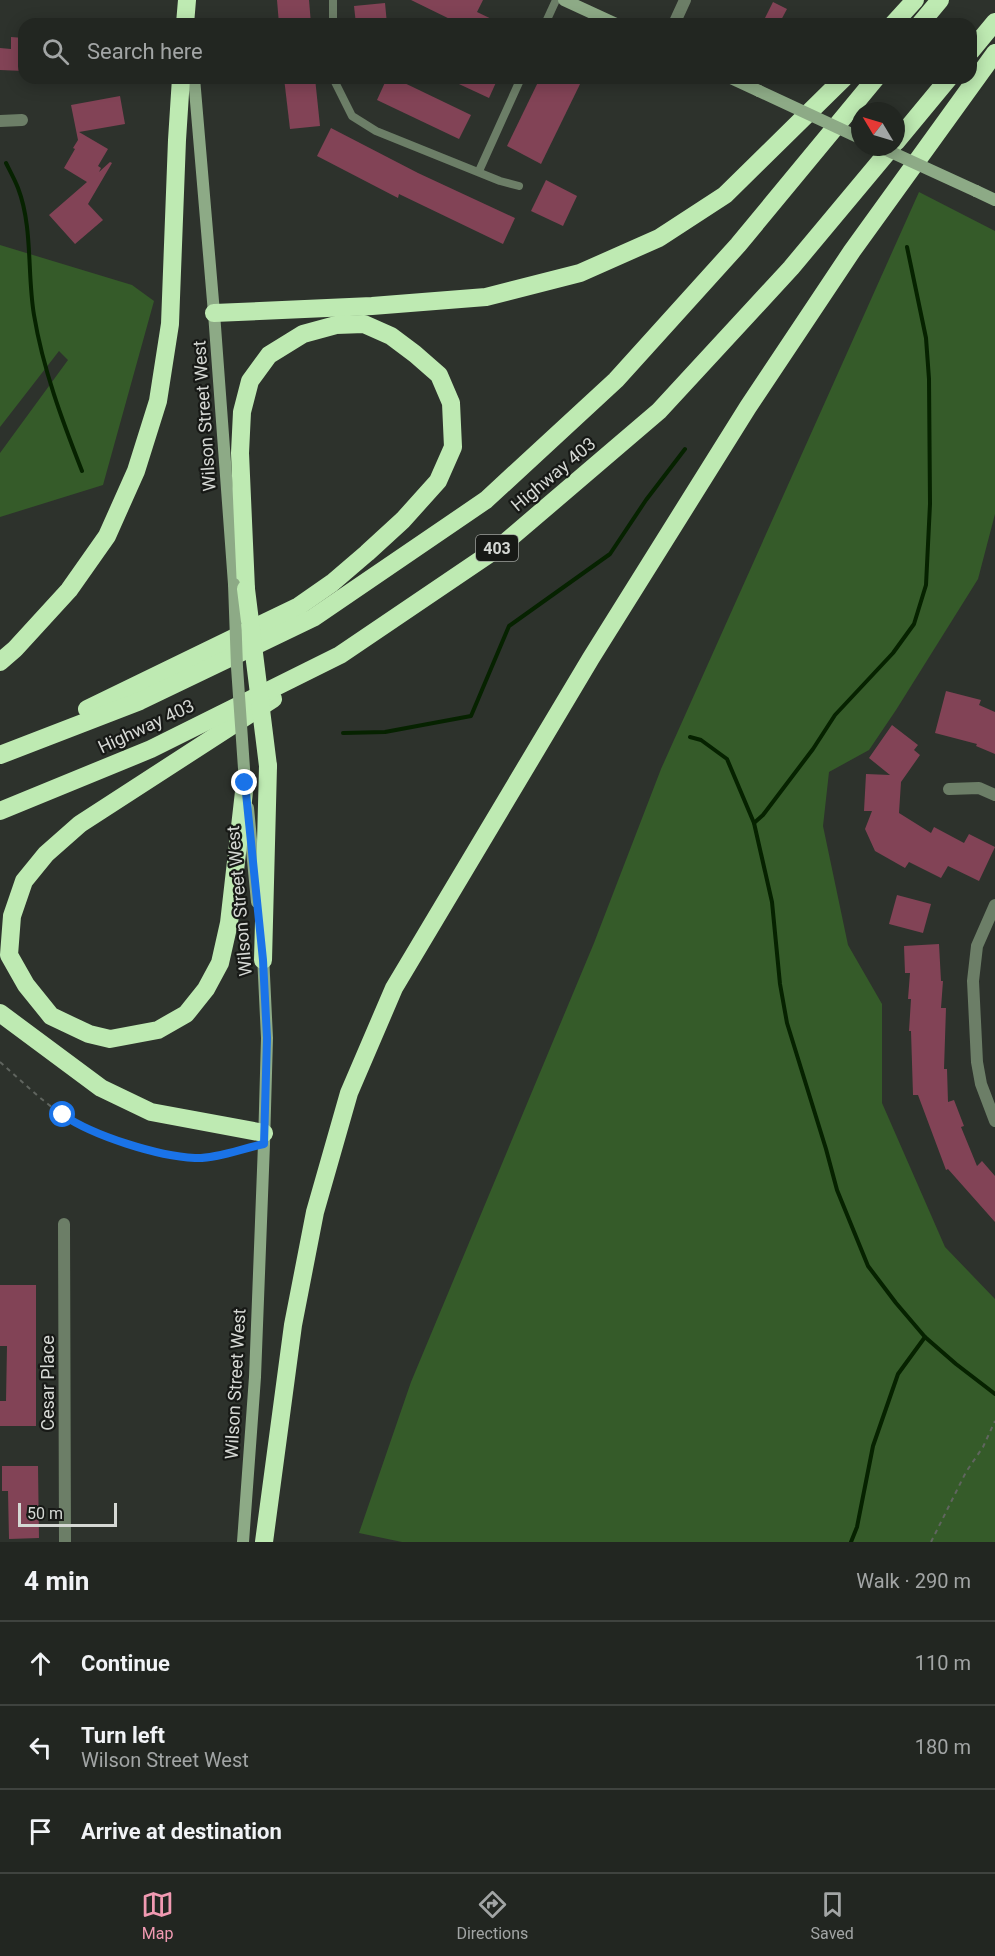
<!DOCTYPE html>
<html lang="en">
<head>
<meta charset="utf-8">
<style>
  :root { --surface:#222621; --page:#2e322e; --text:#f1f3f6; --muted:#a2a5a5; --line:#3f433f; --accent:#f19ab2 }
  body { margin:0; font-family:Roboto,sans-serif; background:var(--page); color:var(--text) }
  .compass { position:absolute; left:851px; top:102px; width:54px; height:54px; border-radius:50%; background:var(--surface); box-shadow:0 3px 15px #0003; rotate:308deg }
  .scale { position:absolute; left:18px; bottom:15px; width:99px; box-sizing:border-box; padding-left:6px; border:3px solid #d5d8d4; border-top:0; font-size:16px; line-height:21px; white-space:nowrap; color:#d5d8d4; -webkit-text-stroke:4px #171916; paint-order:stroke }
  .stop { position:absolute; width:18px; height:18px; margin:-14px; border:4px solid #1a73e8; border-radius:50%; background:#fff }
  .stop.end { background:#1a73e8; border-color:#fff; box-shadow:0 2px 6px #0008 }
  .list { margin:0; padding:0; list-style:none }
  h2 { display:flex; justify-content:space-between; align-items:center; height:78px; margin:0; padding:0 24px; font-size:26px }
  h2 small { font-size:20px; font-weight:400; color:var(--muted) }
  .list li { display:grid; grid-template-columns:39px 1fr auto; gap:18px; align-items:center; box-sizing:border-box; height:84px; padding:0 24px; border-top:2px solid var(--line) }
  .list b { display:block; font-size:22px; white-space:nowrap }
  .list p { margin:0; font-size:20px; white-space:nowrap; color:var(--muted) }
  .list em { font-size:20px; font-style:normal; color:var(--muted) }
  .icon { flex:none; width:33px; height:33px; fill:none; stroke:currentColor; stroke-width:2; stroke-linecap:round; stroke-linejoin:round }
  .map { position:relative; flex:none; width:995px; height:1542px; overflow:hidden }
  .search { position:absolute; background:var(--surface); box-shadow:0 3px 15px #0003; left:18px; right:18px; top:18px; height:66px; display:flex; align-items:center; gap:15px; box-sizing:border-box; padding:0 21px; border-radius:18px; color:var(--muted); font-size:22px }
  .sheet { height:330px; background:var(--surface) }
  nav { display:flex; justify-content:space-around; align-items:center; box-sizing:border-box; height:84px; border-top:2px solid var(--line); background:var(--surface); font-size:16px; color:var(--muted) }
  nav a { display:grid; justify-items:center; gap:3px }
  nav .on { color:var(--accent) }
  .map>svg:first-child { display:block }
  .green { fill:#355b29 }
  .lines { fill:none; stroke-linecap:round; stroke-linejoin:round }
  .stream { stroke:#062200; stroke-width:4 }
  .building { fill:#824356 }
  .path { stroke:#60655f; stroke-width:2; stroke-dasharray:4.5 4.5; stroke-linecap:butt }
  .lane { stroke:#6c7e67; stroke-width:8 }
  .street { stroke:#6c7e67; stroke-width:12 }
  .secondary { stroke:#8daa86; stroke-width:12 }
  .highway { stroke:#beeab2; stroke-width:18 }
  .secondary-bridge { stroke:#8daa86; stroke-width:12 }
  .highway-bridge { stroke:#beeab2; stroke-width:18 }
  .route { stroke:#1a73e8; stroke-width:8 }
  .labels { text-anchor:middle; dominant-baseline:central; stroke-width:4.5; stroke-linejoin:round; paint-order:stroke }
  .shield { fill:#171916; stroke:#9c9f9b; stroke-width:1.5 }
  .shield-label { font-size:16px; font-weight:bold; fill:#d5d8d4 }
  .street-label { font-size:18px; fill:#d5d8d4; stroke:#171916 }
</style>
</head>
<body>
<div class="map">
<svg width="995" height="1542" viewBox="0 0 995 1542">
  <rect width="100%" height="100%" fill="#2d322c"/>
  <g class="green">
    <path d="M 919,192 L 995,231 L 995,514 L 978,579 L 896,710 L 869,750 L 829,772 L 823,826 L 848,945 L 882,1004 L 882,1103 L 945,1247 L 995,1299 L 995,1542 L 402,1542 L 359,1533 L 411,1382 L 594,943 L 661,769 Z"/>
    <path d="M 0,245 L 132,285 L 154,301 L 103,485 L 0,517 L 0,453 L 68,360 L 59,351 L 0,427 Z"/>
  </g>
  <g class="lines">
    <g class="stream">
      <path d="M 6,163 C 10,171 15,180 18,188 C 33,227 27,274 34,315 C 43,369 62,420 82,471"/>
      <path d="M 343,733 L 385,732 L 471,716 L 509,626 L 610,554 L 646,500 L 685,449"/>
      <path d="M 690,737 L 701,740 L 727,759 L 754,823 L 772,902 L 780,984 L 787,1023 L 826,1149 L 837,1190 L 868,1266 L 896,1303 L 925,1337 L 956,1364 L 995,1394"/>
      <path d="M 754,823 L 763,815 L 813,749 L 835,715 L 893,653 L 914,624 L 926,585 L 930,504 L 929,379 L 926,338 L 907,247"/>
      <path d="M 851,1542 L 857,1527 L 873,1446 L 898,1374 L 925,1337"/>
    </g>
  </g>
  <g class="building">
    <path d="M 277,0 L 309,0 L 311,24 L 279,24 Z"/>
    <path d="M 411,0 L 483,0 L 477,12 L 502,24 L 460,24 Z"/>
    <path d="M 773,2 L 787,9 L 779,24 L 762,24 Z"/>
    <path d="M 385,3 L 387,24 L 356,24 L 354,6 Z"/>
    <path d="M 11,37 L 24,38 L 24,71 L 0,70 L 0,48 L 11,49 Z"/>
    <path d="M 284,78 L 315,78 L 320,126 L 290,129 Z"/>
    <path d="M 387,78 L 394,78 L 471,115 L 459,139 L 377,100 Z"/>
    <path d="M 446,78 L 498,78 L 489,98 Z"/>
    <path d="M 540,78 L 583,78 L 541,164 L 507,146 Z"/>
    <path d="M 120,96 L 125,124 L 79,132 L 108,149 L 98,166 L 101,168 L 99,172 L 110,162 L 112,163 L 88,204 L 103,220 L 75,244 L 49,215 L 87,182 L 64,168 L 75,149 L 73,148 L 78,140 L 71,105 Z"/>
    <path d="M 331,128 L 418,173 L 515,218 L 503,244 L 399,194 L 398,198 L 317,156 Z"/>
    <path d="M 546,180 L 577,196 L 563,226 L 531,211 Z"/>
    <path d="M 946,691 L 981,700 L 979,705 L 995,712 L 995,754 L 976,746 L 977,744 L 935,733 Z"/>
    <path d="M 892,725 L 918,745 L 914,750 L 920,755 L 901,782 L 899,813 L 931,833 L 934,827 L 964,843 L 969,834 L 995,847 L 979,881 L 948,866 L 941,878 L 909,862 L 905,868 L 875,851 L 865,829 L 872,811 L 864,811 L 866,774 L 890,775 L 869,758 Z"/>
    <path d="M 897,895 L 931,904 L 923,933 L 889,924 Z"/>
    <path d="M 939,944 L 941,981 L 943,981 L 941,1008 L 946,1008 L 944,1069 L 947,1069 L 948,1102 L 954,1100 L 964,1126 L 961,1127 L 977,1166 L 982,1161 L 995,1176 L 995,1222 L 948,1169 L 946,1170 L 918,1095 L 913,1095 L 911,1031 L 909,1031 L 911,999 L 908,999 L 910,973 L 905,973 L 904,946 Z"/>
    <path d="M 0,1285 L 36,1285 L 36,1426 L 0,1426 L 0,1401 L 6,1401 L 7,1346 L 0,1346 Z"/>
    <path d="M 2,1466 L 38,1466 L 39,1538 L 9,1539 L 8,1491 L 2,1491 Z"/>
  </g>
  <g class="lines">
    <g class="path">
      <path d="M 0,1062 C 22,1081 43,1103 68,1118 C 99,1137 177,1163 213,1157 C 225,1155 237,1150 249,1147"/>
      <path d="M 931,1542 L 966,1472 L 983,1447 L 995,1421"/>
    </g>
    <g class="lane">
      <path d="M 333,0 L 333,24"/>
      <path d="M 545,24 L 556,0"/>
      <path d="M 333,78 L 352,116 L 376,131 L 500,181 L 519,186"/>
      <path d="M 479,171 L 521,78"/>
    </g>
    <g class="street">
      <path d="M 674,24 L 685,0"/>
      <path d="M 0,121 L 22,120"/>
      <path d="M 949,789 L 979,788 L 995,795"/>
      <path d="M 995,905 L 977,946 L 973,981 L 977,1062 L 981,1084 L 995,1121"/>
      <path d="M 64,1224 L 65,1542"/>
    </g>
    <g class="secondary">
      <path d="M 564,0 L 616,24"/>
      <path d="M 194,78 L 214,313 L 234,584"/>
      <path d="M 731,78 L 759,91"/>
      <path d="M 976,191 L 995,200"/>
      <path d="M 248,808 L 257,902"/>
      <path d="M 243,1542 L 255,1377 L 264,1144 L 267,1038 L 263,955"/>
    </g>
    <g class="highway">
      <path d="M 185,24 L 187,0"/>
      <path d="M 893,24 L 915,0"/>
      <path d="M 920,24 L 940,0"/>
      <path d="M 971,51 L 995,22"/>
      <path d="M 896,142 L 949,78"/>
      <path d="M 214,313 L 372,306 L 486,297 L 580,273 L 659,238 L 725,195 L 844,78"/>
      <path d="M 0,662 L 15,649 L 69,590 L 107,536 L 136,471 L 158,401 L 170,324 L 177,140 L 181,78"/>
      <path d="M 87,709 L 299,606 L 332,583 L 367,553 L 403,520 L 438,481 L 453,447 L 451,403 L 439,375 L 415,354 L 391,336 L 364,324 L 336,325 L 303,334 L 269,355 L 250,381 L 242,412 L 240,453 L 246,589"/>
      <path d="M 0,755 L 140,701 L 313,618 L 486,500 L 616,380 L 738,245 L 876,78"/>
      <path d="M 245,783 L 229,923 L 220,963 L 206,989 L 186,1014 L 158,1030 L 110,1039 L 89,1034 L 51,1016 L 26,985 L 9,955 L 12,916 L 24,881 L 46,854 L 80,824 L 273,699"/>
      <path d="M 0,811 L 151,749 L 340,655 L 501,546 L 659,411 L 791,268 L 892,147"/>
      <path d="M 263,960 L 268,766"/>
      <path d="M 0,1013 L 101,1088 L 151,1112 L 264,1133"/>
      <path d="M 264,1542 L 293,1325 L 315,1212 L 349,1093 L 394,988 L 591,658 L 748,407 L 852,251 L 995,53"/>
    </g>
    <g class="secondary-bridge">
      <path d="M 759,91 L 860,138"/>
      <path d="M 880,147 L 976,191"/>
      <path d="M 234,584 L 237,667 L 245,783"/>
    </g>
    <path class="highway-bridge" d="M 246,589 L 268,766"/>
  </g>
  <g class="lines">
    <path class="route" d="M 63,1115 C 94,1136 157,1156 195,1158 C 216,1159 243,1148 264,1144 L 267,1038 L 263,960 L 245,783"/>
  </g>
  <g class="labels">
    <rect class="shield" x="476" y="535" width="42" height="26" rx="4.5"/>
    <g class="shield-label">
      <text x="497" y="548">403</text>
    </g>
    <g class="street-label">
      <text transform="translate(204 416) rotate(-94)">Wilson Street West</text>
      <text transform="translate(553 474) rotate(-40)">Highway 403</text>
      <text transform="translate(146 726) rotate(-25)">Highway 403</text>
      <text transform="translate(239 901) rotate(-95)">Wilson Street West</text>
      <text transform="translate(47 1383) rotate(-90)">Cesar Place</text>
      <text transform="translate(235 1384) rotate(-87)">Wilson Street West</text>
    </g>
  </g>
</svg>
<svg class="compass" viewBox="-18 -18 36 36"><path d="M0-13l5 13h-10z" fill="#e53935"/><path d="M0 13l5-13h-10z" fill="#a2a5a5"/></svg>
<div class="scale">50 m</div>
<div class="stop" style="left:63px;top:1115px"></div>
<div class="stop end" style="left:245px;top:783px"></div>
<div class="search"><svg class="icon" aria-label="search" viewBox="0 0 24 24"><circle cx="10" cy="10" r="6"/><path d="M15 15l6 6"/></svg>Search here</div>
</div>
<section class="sheet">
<h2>4 min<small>Walk · 290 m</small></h2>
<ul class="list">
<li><svg class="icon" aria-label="ahead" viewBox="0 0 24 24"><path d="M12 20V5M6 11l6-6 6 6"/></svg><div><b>Continue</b></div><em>110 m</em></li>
<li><svg class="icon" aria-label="left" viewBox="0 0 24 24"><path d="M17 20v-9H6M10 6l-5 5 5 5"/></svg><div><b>Turn left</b><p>Wilson Street West</p></div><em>180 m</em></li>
<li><svg class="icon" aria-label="arrive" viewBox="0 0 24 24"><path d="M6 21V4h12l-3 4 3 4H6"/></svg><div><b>Arrive at destination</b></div></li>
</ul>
</section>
<nav>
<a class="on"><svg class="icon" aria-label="map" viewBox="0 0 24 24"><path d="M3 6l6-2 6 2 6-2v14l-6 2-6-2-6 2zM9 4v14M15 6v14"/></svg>Map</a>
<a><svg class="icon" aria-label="directions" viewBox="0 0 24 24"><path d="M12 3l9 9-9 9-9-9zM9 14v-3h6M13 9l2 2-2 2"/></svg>Directions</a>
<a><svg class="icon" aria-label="saved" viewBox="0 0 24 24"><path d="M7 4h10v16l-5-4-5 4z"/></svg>Saved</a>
</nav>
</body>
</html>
